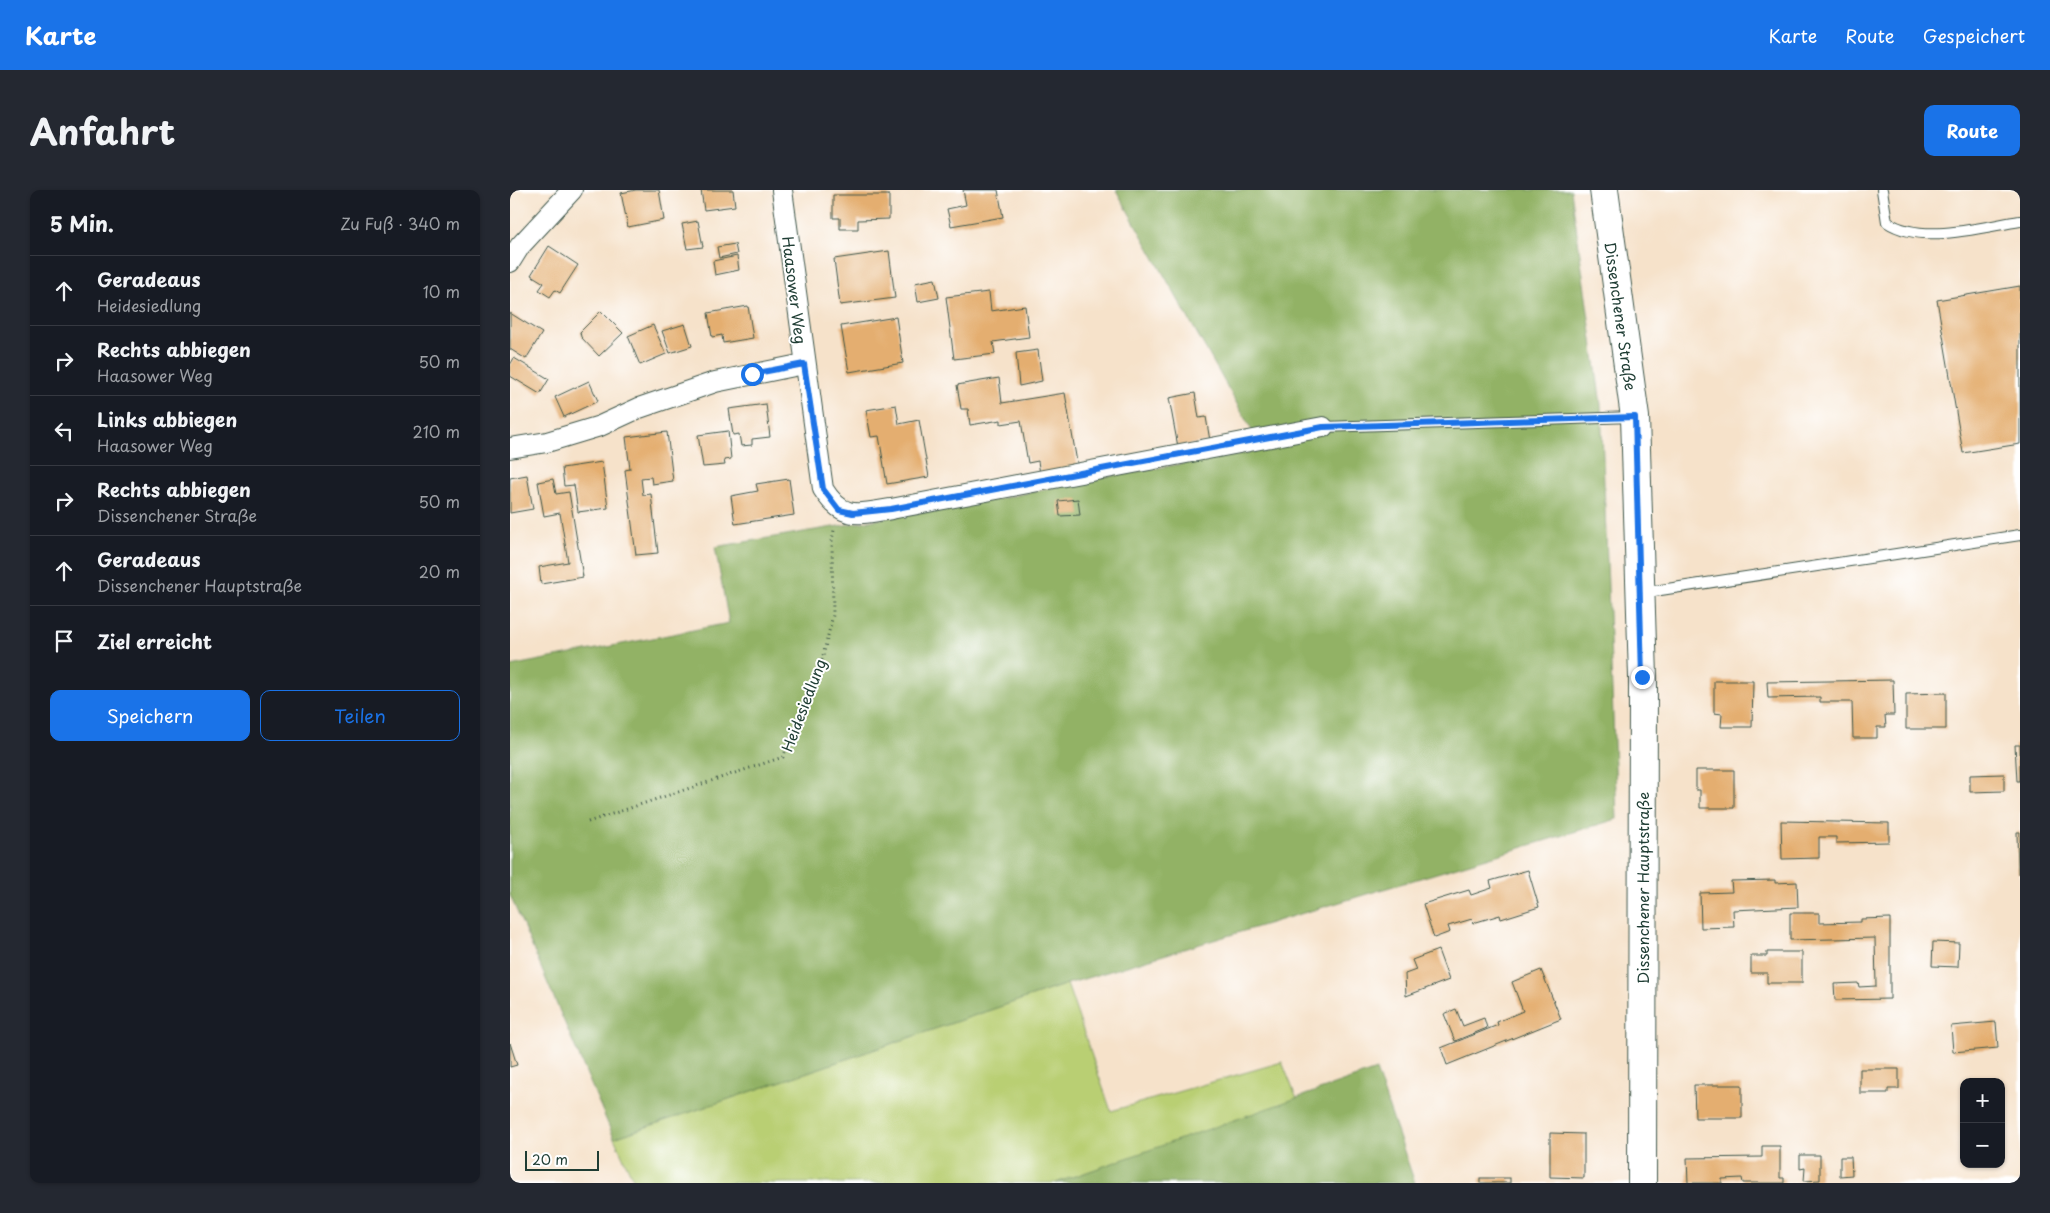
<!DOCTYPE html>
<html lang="de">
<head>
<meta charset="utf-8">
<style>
  :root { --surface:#171b24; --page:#242831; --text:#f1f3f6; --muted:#9ea1a6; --line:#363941; --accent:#1a73e8 }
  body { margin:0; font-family:"Playpen Sans",sans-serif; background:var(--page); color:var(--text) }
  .controls { position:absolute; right:15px; bottom:15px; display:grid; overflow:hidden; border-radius:10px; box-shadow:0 1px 4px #0004 }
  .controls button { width:45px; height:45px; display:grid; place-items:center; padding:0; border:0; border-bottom:1px solid var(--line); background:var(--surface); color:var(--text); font:25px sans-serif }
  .scale { position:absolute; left:15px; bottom:12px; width:74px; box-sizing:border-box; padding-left:5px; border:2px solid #1f3d34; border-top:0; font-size:14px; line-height:18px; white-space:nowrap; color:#1f3d34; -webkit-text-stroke:4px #fff; paint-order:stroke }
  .stop { position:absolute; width:15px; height:15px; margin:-11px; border:4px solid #1a73e8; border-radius:50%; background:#fff }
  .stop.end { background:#1a73e8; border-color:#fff; box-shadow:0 1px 5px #0008 }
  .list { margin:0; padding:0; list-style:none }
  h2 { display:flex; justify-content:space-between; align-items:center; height:65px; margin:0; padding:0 20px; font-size:21px }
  h2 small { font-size:16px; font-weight:400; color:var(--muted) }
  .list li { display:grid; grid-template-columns:32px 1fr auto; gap:15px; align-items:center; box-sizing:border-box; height:70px; padding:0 20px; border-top:1px solid var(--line) }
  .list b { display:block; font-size:19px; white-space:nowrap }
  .list p { margin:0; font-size:16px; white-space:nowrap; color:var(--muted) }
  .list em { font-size:16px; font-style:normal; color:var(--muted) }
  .actions { display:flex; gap:10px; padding:15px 20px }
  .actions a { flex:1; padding:11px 0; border:1px solid var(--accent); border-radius:10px; text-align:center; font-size:18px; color:var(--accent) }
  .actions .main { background:var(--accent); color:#fff }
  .icon { flex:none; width:28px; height:28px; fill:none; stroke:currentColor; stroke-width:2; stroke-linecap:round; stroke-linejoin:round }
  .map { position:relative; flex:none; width:1510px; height:993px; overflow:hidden; border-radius:10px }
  header { display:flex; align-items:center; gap:30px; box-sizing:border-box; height:70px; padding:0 25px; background:var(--accent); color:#fff }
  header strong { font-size:24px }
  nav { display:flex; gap:28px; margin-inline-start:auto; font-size:18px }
  .intro { display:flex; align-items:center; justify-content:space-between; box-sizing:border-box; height:120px; padding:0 30px }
  h1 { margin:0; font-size:35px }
  .button { padding:12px 22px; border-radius:10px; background:var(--accent); color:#fff; font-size:18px; font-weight:700 }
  main { display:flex; gap:30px; padding:0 30px }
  aside { flex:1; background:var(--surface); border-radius:10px; box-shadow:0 1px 4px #0004 }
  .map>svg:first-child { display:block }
  .green { fill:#b9cf73; stroke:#6c8654 }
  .forest { fill:#92b265; stroke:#58784c }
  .building { fill:#e4ae70 }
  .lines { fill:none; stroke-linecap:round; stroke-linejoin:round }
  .service-casing { stroke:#3f564a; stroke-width:12 }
  .minor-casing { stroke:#3f564a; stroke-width:22 }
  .secondary-casing { stroke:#3f564a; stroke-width:30 }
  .path { stroke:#3f564a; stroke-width:3; stroke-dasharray:1 4; stroke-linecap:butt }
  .service { stroke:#fff; stroke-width:10 }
  .minor { stroke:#fff; stroke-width:20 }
  .secondary { stroke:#fff; stroke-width:28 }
  .route { stroke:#1a73e8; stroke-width:6 }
  .labels { text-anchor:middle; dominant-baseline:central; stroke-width:4; stroke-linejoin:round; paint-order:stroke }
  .street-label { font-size:15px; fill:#1f3d34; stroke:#fff }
</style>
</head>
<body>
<header>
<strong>Karte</strong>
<nav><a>Karte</a><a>Route</a><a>Gespeichert</a></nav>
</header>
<div class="intro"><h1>Anfahrt</h1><a class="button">Route</a></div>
<main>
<aside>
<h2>5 Min.<small>Zu Fuß · 340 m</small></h2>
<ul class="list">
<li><svg class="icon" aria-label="ahead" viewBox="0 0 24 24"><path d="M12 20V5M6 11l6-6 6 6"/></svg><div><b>Geradeaus</b><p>Heidesiedlung</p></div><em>10 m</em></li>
<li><svg class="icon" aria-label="right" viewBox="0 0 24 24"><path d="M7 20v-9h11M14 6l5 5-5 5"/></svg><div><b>Rechts abbiegen</b><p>Haasower Weg</p></div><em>50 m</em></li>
<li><svg class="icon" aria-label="left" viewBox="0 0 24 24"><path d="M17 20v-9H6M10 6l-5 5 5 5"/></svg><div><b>Links abbiegen</b><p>Haasower Weg</p></div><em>210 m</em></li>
<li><svg class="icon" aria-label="right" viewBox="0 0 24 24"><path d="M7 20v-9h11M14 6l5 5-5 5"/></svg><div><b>Rechts abbiegen</b><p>Dissenchener Straße</p></div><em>50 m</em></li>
<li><svg class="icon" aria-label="ahead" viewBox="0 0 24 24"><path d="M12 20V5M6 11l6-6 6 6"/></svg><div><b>Geradeaus</b><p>Dissenchener Hauptstraße</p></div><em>20 m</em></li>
<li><svg class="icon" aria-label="arrive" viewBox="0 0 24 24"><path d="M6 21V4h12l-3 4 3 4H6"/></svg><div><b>Ziel erreicht</b></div></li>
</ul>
<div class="actions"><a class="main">Speichern</a><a>Teilen</a></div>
</aside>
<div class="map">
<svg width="1510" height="993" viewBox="0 0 1510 993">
  <rect width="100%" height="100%" fill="#fff"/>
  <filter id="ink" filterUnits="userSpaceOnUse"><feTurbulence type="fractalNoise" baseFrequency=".02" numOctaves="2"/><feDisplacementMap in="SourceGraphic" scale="10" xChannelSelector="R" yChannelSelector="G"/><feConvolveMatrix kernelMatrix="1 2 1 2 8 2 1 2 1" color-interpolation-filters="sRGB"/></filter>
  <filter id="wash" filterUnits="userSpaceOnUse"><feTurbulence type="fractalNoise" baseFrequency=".0096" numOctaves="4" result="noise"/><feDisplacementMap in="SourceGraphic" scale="20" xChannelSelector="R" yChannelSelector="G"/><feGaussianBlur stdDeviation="1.12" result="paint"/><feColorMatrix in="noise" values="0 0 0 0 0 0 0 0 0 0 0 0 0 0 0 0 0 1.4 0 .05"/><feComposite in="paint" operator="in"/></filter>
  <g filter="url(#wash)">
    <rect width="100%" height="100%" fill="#f6e2ca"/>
    <path class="green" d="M 557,794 L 601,921 L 772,872 L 787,909 L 546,993 L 125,993 L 104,948 Z"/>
    <g class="forest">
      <path d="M 606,0 L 1061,0 L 1091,215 L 1107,629 L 557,794 L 104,948 L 0,705 L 0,476 L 219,433 L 205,357 L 494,308 L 572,291 L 753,260 Z"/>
      <path d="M 866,880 L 905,993 L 546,993 Z"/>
    </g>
    <g id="blocks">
      <g class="building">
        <path d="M 126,0 L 149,0 L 154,30 L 118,37 L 111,3 Z"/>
        <path d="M 191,0 L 223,0 L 225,16 L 194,20 Z"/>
        <path d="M 453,0 L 488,0 L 493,27 L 441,36 L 437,19 L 456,15 Z"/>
        <path d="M 323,5 L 379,5 L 379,29 L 348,30 L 348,39 L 330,39 L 330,28 L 323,28 Z"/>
        <path d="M 188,31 L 193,57 L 177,59 L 172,34 Z"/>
        <path d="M 225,54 L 227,64 L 209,68 L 207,57 Z"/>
        <path d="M 39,56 L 68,75 L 50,103 L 45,100 L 40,107 L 29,100 L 34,93 L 21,85 Z"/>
        <path d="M 379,61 L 385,108 L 330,115 L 324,69 Z"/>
        <path d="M 227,66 L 229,80 L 205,85 L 203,71 Z"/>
        <path d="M 425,89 L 429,108 L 408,112 L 405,93 Z"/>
        <path d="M 1510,96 L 1510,254 L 1453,263 L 1427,110 Z"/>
        <path d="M 479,102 L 481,121 L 515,116 L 519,147 L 483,152 L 485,164 L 444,169 L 436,107 Z"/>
        <path d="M 238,116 L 243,148 L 213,153 L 212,145 L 202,147 L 198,123 Z"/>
        <path d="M 91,121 L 113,143 L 89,166 L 71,147 L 70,142 Z"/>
        <path d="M 0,123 L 32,143 L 16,169 L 0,159 Z"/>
        <path d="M 386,127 L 393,173 L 339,182 L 331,136 Z"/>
        <path d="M 175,134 L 182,156 L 160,163 L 152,141 Z"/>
        <path d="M 143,135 L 156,164 L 130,175 L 118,146 Z"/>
        <path d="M 528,160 L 532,191 L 509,196 L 506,163 Z"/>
        <path d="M 4,168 L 39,189 L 30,204 L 0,186 L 0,175 Z"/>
        <path d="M 489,188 L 492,213 L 555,203 L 568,278 L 530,284 L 528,271 L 518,273 L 511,231 L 491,234 L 491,230 L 460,235 L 458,219 L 451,219 L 447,195 Z"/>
        <path d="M 79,191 L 88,211 L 54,227 L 45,207 Z"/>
        <path d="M 685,203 L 689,228 L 696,227 L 700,251 L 668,257 L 659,208 Z"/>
        <path d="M 256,214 L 260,247 L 242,249 L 242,255 L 231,256 L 229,244 L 223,245 L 219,219 Z"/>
        <path d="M 386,215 L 389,234 L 409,230 L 419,287 L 377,294 L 369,246 L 361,247 L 356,220 Z"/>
        <path d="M 218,241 L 221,269 L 214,270 L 215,275 L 193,277 L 188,245 Z"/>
        <path d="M 157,242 L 163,291 L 142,294 L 141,287 L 131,288 L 133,305 L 141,304 L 148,363 L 126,365 L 115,280 L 120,279 L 116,247 Z"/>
        <path d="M 92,272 L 98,318 L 68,322 L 64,295 L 54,296 L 52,278 Z"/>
        <path d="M 17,285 L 23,319 L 0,323 L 0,288 Z"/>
        <path d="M 43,289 L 46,304 L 59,302 L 73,387 L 31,394 L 29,377 L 58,372 L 50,323 L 34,326 L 28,292 Z"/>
        <path d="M 279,289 L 284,325 L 225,334 L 221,306 L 248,301 L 246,294 Z"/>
        <path d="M 568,309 L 570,325 L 550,326 L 548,311 Z"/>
        <path d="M 1383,490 L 1384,525 L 1375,525 L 1376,537 L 1367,537 L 1367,548 L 1343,548 L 1342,512 L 1310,512 L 1310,507 L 1258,508 L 1257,492 Z"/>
        <path d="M 1204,491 L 1243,491 L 1242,537 L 1211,537 L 1212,524 L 1204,523 Z"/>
        <path d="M 1436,503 L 1436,539 L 1396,539 L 1396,504 Z"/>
        <path d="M 1505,555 L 1510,555 L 1510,591 L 1507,591 Z"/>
        <path d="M 1186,580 L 1224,580 L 1224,618 L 1190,618 L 1190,600 L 1186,600 Z"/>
        <path d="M 1494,584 L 1494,601 L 1460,602 L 1460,585 Z"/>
        <path d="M 1271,631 L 1379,633 L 1379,652 L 1326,653 L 1326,647 L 1309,647 L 1309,668 L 1272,669 Z"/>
        <path d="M 1507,642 L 1510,642 L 1510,683 L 1508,683 Z"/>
        <path d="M 1018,680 L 1029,717 L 991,729 L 990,725 L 963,733 L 962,729 L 938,736 L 940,742 L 924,748 L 913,714 L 959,700 L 961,705 L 982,698 L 980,691 Z"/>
        <path d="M 1265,690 L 1265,693 L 1287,692 L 1288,717 L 1223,720 L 1224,737 L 1191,738 L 1190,703 L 1222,702 L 1221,691 Z"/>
        <path d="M 1280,723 L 1309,723 L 1309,733 L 1351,732 L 1351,729 L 1380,728 L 1380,809 L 1325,810 L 1324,794 L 1348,793 L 1349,797 L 1366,796 L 1365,748 L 1280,750 Z"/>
        <path d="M 1423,752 L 1449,753 L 1448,777 L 1422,776 Z"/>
        <path d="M 928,760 L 939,790 L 896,806 L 895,784 L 906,780 L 902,770 Z"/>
        <path d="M 1257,762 L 1292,762 L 1292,793 L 1257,793 L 1257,783 L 1241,783 L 1241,766 L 1257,766 Z"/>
        <path d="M 1031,780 L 1051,829 L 937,875 L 931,858 L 988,835 L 987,832 L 1013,821 L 1002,792 Z"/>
        <path d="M 946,819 L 953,836 L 974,828 L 977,838 L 945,851 L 934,824 Z"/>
        <path d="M 1486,832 L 1488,858 L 1443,862 L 1441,836 Z"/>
        <path d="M 0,853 L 7,875 L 0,877 Z"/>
        <path d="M 1350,879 L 1389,879 L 1389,899 L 1378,899 L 1378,903 L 1350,903 Z"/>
        <path d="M 1184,895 L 1232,895 L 1232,928 L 1185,928 Z"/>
        <path d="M 1040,943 L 1074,944 L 1074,988 L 1040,987 Z"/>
        <path d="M 1252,956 L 1270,956 L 1270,988 L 1274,988 L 1274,993 L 1233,993 L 1232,988 L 1212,989 L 1212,993 L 1178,993 L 1177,968 L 1252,967 Z"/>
        <path d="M 1290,965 L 1310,965 L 1310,990 L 1294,991 L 1295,978 L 1290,979 Z"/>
        <path d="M 1330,967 L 1341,967 L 1342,985 L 1330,986 Z"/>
        <rect x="970" y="988" width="30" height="5"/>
      </g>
    </g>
  </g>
  <g filter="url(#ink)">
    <use href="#blocks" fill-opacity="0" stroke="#3f564a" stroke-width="1"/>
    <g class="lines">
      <defs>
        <g id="service">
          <path d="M 1372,0 L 1377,32 C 1412,55 1471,37 1510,31"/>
          <path d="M 813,237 L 1124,227"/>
          <path d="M 1131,403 L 1510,345"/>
        </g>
        <g id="minor">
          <path d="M 272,0 L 313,299 C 333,331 348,324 381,319 L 813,237"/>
          <path d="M 0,72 L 10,56 L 62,0"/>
          <path d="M 0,258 L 37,252 L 90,236 L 129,218 L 205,192 L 294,174"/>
        </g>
        <path id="secondary" d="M 1094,0 L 1125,227 L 1133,487 L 1132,993"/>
      </defs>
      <use href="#service" class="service-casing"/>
      <use href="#minor" class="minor-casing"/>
      <use href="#secondary" class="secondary-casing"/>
      <path class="path" d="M 78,632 L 273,567 L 310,478 L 323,425 L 322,350 L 324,340"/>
      <use href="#service" class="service"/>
      <use href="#minor" class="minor"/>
      <use href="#secondary" class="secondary"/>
    </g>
  </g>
  <g class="lines" filter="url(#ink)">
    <path class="route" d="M 242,184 L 294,174 L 313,299 L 329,320 L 343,323 L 381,319 L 813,237 L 1125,227 L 1132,487"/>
  </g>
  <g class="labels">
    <g class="street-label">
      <text transform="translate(285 100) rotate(83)">Haasower Weg</text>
      <text transform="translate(1111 126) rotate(82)">Dissenchener Straße</text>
      <text transform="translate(293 515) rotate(-69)">Heidesiedlung</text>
      <text transform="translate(1132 698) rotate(-90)">Dissenchener Hauptstraße</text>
    </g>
  </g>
</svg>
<div class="controls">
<button>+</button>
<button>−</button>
</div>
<div class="scale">20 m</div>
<div class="stop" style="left:242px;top:184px"></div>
<div class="stop end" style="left:1132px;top:487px"></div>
</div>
</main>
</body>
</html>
